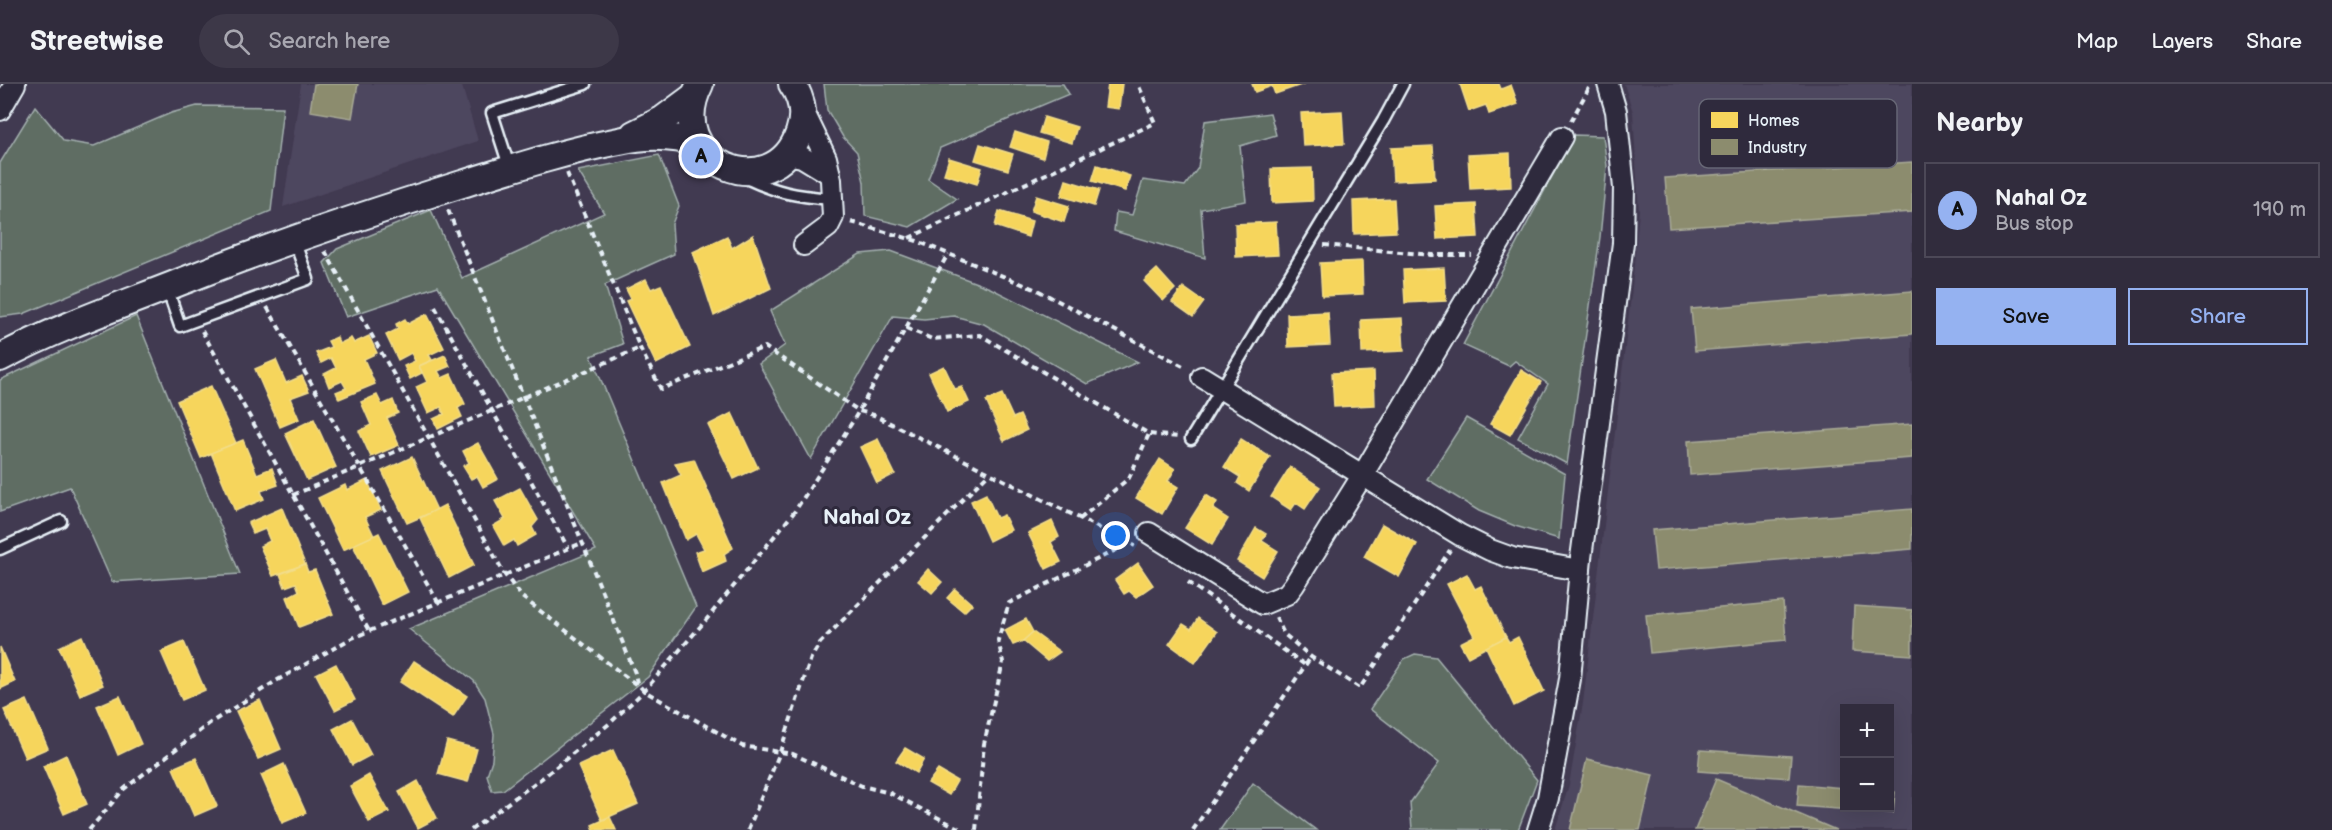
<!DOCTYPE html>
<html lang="en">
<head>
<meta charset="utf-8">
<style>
  :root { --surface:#312c3d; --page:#3d3848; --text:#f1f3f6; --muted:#a8a7b0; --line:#4c4857; --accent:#95b2f1 }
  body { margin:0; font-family:"Balsamiq Sans",sans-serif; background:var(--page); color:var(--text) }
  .controls { position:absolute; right:18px; bottom:18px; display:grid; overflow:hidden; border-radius:0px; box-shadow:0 6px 24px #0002 }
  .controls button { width:54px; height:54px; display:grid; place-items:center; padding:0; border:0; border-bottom:2px solid var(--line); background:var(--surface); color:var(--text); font:30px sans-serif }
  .you { position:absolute; left:1116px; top:452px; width:21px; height:21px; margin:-15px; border:4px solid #fff; border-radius:50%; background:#1a73e8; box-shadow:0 0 0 9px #1a73e833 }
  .badge { display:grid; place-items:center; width:39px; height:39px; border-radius:50%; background:var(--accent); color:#111; font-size:20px; font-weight:700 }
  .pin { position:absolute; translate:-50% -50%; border:3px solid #fff; box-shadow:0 2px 6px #0006 }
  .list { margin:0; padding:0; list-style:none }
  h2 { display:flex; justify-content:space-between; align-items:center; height:78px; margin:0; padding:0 24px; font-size:26px }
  h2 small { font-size:20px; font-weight:400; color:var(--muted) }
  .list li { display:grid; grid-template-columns:39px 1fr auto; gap:18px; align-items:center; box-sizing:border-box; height:96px; margin:0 12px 12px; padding:0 12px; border:2px solid var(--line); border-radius:0px }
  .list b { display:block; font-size:22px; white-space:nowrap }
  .list p { margin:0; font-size:20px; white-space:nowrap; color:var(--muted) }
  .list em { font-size:20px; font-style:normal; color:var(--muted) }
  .actions { display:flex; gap:12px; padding:18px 24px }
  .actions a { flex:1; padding:14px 0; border:2px solid var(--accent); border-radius:0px; text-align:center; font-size:21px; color:var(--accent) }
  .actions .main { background:var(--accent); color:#111 }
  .icon { flex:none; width:33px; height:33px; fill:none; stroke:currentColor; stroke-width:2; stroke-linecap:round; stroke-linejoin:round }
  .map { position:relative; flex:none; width:1912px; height:746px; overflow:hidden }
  header { display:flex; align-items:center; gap:36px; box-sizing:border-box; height:84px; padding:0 30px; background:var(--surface); border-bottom:2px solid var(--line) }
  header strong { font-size:28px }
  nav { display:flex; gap:33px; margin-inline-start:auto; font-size:21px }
  .search { width:420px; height:54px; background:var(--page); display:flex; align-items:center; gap:15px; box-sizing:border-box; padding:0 21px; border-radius:33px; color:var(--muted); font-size:22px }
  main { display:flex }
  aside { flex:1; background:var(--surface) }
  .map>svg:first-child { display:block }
  .built { fill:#4e465f; fill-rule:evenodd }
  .green { fill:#5e6d64; stroke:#a3afae; stroke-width:1.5 }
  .homes { fill:#f6d55c; stroke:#f2dd8b; stroke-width:1.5 }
  .industry { fill:#8c8c6e; stroke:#a8aa97; stroke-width:1.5 }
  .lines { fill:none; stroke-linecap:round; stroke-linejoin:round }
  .service-casing { stroke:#e8f1f8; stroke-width:15 }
  .minor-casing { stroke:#e8f1f8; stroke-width:24 }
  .tertiary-casing { stroke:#e8f1f8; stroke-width:30 }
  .path { stroke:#e8f1f8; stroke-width:4; stroke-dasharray:6 4.5; stroke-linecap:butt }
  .service { stroke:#2f2a3d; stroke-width:10 }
  .minor { stroke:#2f2a3d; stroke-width:20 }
  .tertiary { stroke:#2f2a3d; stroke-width:26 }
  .labels { text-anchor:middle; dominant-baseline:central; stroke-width:6; stroke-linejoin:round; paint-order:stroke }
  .quarter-label { font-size:21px; font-weight:bold; fill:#e8f1f8; stroke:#2f2a3d }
  .key { fill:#2f2a3d; stroke:#666675; stroke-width:1.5 }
  .key-label { font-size:16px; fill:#e8f1f8 }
</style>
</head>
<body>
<header>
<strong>Streetwise</strong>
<div class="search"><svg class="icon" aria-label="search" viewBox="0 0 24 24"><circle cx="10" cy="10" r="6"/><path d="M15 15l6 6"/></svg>Search here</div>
<nav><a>Map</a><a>Layers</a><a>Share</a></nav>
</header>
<main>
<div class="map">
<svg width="1912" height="746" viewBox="0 0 1912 746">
  <rect width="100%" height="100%" fill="#413a51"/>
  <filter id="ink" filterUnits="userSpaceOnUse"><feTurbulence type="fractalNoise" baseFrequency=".0167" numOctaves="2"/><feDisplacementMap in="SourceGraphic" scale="12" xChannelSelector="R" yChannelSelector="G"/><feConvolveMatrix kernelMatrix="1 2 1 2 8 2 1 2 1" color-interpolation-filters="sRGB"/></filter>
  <g filter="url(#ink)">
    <g class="built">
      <path d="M 301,0 L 467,0 L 462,2 L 478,57 L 283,123 Z"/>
      <path d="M 1624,0 L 1912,0 L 1912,746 L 1555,746 L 1569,701 L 1583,619 L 1632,204 L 1639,127 L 1633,28 ZM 1844,624 L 1890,624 L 1890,724 L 1844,724 Z"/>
    </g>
    <g class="green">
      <path d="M 824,0 L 1063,0 L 1069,10 L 940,64 L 928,95 L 957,115 L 910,143 L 865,132 L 864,98 L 857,68 L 843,53 L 827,26 Z"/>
      <path d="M 35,22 L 64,57 L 94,62 L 171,29 L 197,22 L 283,23 L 271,127 L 23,230 L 0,233 L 0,79 Z"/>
      <path d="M 1270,29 L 1276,51 L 1240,62 L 1246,117 L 1201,125 L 1205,174 L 1114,147 L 1116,128 L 1132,131 L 1143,96 L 1185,102 L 1198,84 L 1205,37 Z"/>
      <path d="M 1574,51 L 1603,52 L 1607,82 L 1600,153 L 1567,380 L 1518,354 L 1548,300 L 1515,277 L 1509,282 L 1463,261 Z"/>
      <path d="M 659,71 L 679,122 L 672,140 L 674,170 L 605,201 L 623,260 L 591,272 L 696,523 L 648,593 L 503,706 L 492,707 L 487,691 L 492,676 L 494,650 L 485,614 L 474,597 L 409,545 L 596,466 L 438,202 L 346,233 L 324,179 L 337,165 L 431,126 L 462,194 L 604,129 L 578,87 Z"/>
      <path d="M 891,167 L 990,204 L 1138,278 L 1087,300 L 984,240 L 954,232 L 924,235 L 893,232 L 811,375 L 759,280 L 785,261 L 770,227 L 860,170 Z"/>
      <path d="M 136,232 L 240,490 L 112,498 L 70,403 L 0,428 L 0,296 Z"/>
      <path d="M 1466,334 L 1565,390 L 1559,455 L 1515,442 L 1479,427 L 1427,395 Z"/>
      <path d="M 1415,570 L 1436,573 L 1537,696 L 1518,746 L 1412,745 L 1410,719 L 1439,679 L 1370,625 L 1404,575 Z"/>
      <path d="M 1253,699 L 1316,746 L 1220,746 Z"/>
    </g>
    <g class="homes">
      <path d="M 1108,0 L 1122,0 L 1119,25 L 1105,23 Z"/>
      <path d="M 1252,0 L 1304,0 L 1275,10 L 1272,2 L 1255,8 Z"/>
      <path d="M 1460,0 L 1499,0 L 1501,5 L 1511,1 L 1518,20 L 1489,30 L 1486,21 L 1469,27 Z"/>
      <path d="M 1342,27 L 1344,60 L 1303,62 L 1301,29 Z"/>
      <path d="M 1044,33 L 1077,43 L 1072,59 L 1039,49 Z"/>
      <path d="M 1015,48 L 1047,58 L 1043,74 L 1010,63 Z"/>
      <path d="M 980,60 L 1013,70 L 1008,86 L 975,76 Z"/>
      <path d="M 1433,62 L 1435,95 L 1393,97 L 1391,64 Z"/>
      <path d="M 1510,69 L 1511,103 L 1470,105 L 1468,71 Z"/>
      <path d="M 949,74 L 982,84 L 977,100 L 944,90 Z"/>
      <path d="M 1097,81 L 1130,92 L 1125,107 L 1092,97 Z"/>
      <path d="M 1312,84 L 1313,117 L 1272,119 L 1271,85 Z"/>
      <path d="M 1066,96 L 1099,106 L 1094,122 L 1061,112 Z"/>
      <path d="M 1036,112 L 1069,122 L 1064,138 L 1031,127 Z"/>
      <path d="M 1394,115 L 1396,148 L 1354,150 L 1353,117 Z"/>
      <path d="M 1476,120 L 1478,153 L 1437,155 L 1435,122 Z"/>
      <path d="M 999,127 L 1032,137 L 1028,153 L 995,142 Z"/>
      <path d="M 1276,138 L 1278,171 L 1236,173 L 1235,140 Z"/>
      <path d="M 753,151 L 771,204 L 714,232 L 693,168 L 727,152 L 732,164 Z"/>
      <path d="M 1362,177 L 1363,210 L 1322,212 L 1320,179 Z"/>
      <path d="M 1444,184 L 1446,217 L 1405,219 L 1403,186 Z"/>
      <path d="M 1157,185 L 1175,205 L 1163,217 L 1144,197 Z"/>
      <path d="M 646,195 L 651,205 L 661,201 L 690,263 L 656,280 L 626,217 L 631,215 L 626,205 Z"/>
      <path d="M 1183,203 L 1204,218 L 1193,233 L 1172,218 Z"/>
      <path d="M 1328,228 L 1330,261 L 1288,263 L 1287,230 Z"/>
      <path d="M 427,230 L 444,264 L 429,271 L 432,276 L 419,282 L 422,289 L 410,295 L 404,282 L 415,277 L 411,269 L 398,276 L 386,251 L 398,245 L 396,240 L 405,235 L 408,240 Z"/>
      <path d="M 1402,234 L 1404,267 L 1362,269 L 1361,236 Z"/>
      <path d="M 369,252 L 377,269 L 364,275 L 375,300 L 339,315 L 336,308 L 346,304 L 342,297 L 329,303 L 324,290 L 336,284 L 331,274 L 321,279 L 316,269 L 331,263 L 328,257 L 337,253 L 339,260 L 351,254 L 354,259 Z"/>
      <path d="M 445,271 L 450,282 L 438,287 L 442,294 L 451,290 L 465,320 L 458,324 L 462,333 L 438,345 L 433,335 L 444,330 L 441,323 L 428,329 L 416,303 L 427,298 L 419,282 Z"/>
      <path d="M 276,276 L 286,299 L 302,292 L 309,307 L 290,314 L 299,335 L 280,343 L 255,285 Z"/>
      <path d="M 944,282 L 955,305 L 962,303 L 969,318 L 947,328 L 929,289 Z"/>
      <path d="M 1521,286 L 1541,298 L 1510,351 L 1490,340 Z"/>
      <path d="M 1374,287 L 1375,321 L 1334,323 L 1332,289 Z"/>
      <path d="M 211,302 L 236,359 L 201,374 L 177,317 Z"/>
      <path d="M 1002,310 L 1013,334 L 1020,331 L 1027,346 L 1004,357 L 986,317 Z"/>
      <path d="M 377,311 L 382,321 L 393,316 L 398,329 L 387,334 L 399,361 L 371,373 L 359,347 L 371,341 L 361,318 Z"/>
      <path d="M 732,329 L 758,384 L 734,395 L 708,341 Z"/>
      <path d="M 314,335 L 336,383 L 307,396 L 285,349 Z"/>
      <path d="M 878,355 L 895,390 L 877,399 L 860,363 Z"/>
      <path d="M 1241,355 L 1270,373 L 1249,407 L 1237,399 L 1240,393 L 1224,383 Z"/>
      <path d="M 243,356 L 257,390 L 272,384 L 278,401 L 261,407 L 264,415 L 235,427 L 211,369 Z"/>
      <path d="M 478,359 L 498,395 L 483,403 L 477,392 L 471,395 L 463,382 L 469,379 L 463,367 Z"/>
      <path d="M 412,373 L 437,426 L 407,439 L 382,387 Z"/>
      <path d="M 694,375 L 733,464 L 724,470 L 726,477 L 702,488 L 695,468 L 704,465 L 696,450 L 686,456 L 663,399 L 681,391 L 675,379 Z"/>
      <path d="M 1160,375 L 1175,385 L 1168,397 L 1178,403 L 1162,430 L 1136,414 Z"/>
      <path d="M 1290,383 L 1320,403 L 1305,425 L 1296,419 L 1291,426 L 1271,413 Z"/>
      <path d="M 367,396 L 381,426 L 365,433 L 374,452 L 343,466 L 318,414 L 345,401 L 347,406 Z"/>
      <path d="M 520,404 L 538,436 L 532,443 L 536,451 L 517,462 L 514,456 L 504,462 L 493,442 L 505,435 L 495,417 Z"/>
      <path d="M 986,410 L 997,434 L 1004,431 L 1011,446 L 989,457 L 971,417 Z"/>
      <path d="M 1206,411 L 1217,418 L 1213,425 L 1228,435 L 1212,461 L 1185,444 Z"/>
      <path d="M 445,421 L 474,481 L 449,494 L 420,434 Z"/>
      <path d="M 282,424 L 305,480 L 273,492 L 260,462 L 270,457 L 265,445 L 253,450 L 248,439 Z"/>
      <path d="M 1052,437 L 1059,453 L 1051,458 L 1061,478 L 1046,485 L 1028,449 Z"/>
      <path d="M 1382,440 L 1417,460 L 1399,493 L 1364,473 Z"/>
      <path d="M 1256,444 L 1266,450 L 1262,457 L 1278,467 L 1262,493 L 1237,477 Z"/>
      <path d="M 379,449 L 408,508 L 382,521 L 353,461 Z"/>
      <path d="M 1138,479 L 1153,501 L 1136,513 L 1129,507 L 1124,510 L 1115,496 Z"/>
      <path d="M 305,480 L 308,488 L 315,486 L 333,530 L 299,543 L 287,513 L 299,507 L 296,499 L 285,503 L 280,490 Z"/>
      <path d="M 928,485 L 942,498 L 932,509 L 918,497 Z"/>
      <path d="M 1467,490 L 1475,505 L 1481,502 L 1506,553 L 1468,573 L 1460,559 L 1474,552 L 1447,500 Z"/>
      <path d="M 955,505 L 972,520 L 964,528 L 947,514 Z"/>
      <path d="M 1198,534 L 1217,548 L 1195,579 L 1169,560 L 1183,540 L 1191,545 Z"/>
      <path d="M 1026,535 L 1033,548 L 1023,557 L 1013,561 L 1005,546 Z"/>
      <path d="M 1033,548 L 1060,568 L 1047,577 L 1023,557 Z"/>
      <path d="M 82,552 L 103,601 L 80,611 L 59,563 Z"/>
      <path d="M 1506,553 L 1509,558 L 1518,553 L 1544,607 L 1514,622 L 1486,563 Z"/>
      <path d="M 184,558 L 205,606 L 182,616 L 161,568 Z"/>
      <path d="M 0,563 L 15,598 L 0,605 Z"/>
      <path d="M 414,577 L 467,612 L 453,633 L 400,598 Z"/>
      <path d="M 336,580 L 355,616 L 335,626 L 316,590 Z"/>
      <path d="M 120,612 L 141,660 L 118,671 L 97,622 Z"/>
      <path d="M 27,616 L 48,664 L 25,674 L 4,626 Z"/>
      <path d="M 260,616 L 281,665 L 258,675 L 236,627 Z"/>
      <path d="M 352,635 L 371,671 L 352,681 L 333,645 Z"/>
      <path d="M 447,657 L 477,665 L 468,698 L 438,690 Z"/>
      <path d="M 905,664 L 924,675 L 916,689 L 896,677 Z"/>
      <path d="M 613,666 L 638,720 L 602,736 L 578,682 Z"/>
      <path d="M 66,671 L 87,720 L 64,730 L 43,682 Z"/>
      <path d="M 196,674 L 217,722 L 194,732 L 173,684 Z"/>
      <path d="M 284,680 L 306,729 L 282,739 L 261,691 Z"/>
      <path d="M 938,686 L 957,697 L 949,711 L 928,699 Z"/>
      <path d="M 369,691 L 389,728 L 369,738 L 350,702 Z"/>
      <path d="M 418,697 L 437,734 L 418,744 L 399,708 Z"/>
      <path d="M 610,733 L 616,746 L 594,746 L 592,741 Z"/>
    </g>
    <g class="industry">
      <path d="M 314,0 L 358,0 L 352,34 L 310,27 Z"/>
      <path d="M 1912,78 L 1912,128 L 1669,144 L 1665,94 Z"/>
      <path d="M 1912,207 L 1912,250 L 1695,267 L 1691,225 Z"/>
      <path d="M 1912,340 L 1912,374 L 1690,391 L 1688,357 Z"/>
      <path d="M 1912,425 L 1912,465 L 1656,486 L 1652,446 Z"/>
      <path d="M 1783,518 L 1786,556 L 1650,569 L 1646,531 Z"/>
      <path d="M 1854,522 L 1912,526 L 1912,571 L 1852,567 Z"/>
      <path d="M 1700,666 L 1791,672 L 1789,694 L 1698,687 Z"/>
      <path d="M 1587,675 L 1653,691 L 1640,746 L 1570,746 Z"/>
      <path d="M 1716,695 L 1836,746 L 1695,746 Z"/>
      <path d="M 1799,700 L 1844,704 L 1844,724 L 1890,724 L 1890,707 L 1895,708 L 1893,729 L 1797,722 Z"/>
    </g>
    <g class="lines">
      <defs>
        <g id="service">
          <path d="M 510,85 L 492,29 L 585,0"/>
          <path d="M 744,93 C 777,109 796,112 832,115"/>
          <path d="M 167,204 L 180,242 L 308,195 L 294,156"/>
          <path d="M 1191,355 L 1383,37 L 1403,0"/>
          <path d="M 0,465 L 61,437"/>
        </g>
        <g id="minor">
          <path d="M 801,22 L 826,74 L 831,96 L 833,133 L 828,143 L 804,161"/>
          <path d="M 0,26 L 15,0"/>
          <path d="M 786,70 L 802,73 L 830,90"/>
          <path d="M 1202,293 L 1460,451 L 1490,466 L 1512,474 L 1580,486"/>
          <path d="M 1149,449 L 1263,520 L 1287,510 L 1294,501 L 1362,392 L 1562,53"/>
          <path d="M 1538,746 L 1548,714 L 1570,595 L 1581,474 L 1623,159 L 1624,104 L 1616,27 L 1608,0"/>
        </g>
        <g id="tertiary">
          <path d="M 700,0 C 660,78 773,124 799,49 C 805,32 802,14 792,0"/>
          <path d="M 634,50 L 662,36 L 693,13"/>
          <path d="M 0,274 C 60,242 125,220 188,195 C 278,159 369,129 462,100 C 513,84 566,67 619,57 C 646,51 673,51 699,60"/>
        </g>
      </defs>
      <use href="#service" class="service-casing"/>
      <use href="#minor" class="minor-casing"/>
      <use href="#tertiary" class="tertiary-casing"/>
      <g class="path">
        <path d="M 1571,37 L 1589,4"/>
        <path d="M 567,89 L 640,264 L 661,305 L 765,263 L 859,327 L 874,331 L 1135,462"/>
        <path d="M 448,126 L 635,589 L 637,599 L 644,607 L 742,662 L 793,670 L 862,702 L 890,709 L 962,746"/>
        <path d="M 851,138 L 917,157 L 1037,206 L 1187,284"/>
        <path d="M 909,154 L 1155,39 L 1138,0"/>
        <path d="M 1324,161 L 1432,171 L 1472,171"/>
        <path d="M 325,167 L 505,491 L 522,513 L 638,602"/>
        <path d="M 267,223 L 438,518"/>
        <path d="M 435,223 L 568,464"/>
        <path d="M 906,244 L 932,255 L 980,251 L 1149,350 L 1178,353"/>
        <path d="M 202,247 L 369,547"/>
        <path d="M 293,411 L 640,264"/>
        <path d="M 1080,435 L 1129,394 L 1149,350"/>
        <path d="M 1188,498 L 1305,581"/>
        <path d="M 1276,533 L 1284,550 L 1311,573 L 1360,604 L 1450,466"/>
        <path d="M 89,746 L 124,705 L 210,639 L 276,597 L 350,555 L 582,459"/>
        <path d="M 471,746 L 546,691 L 609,640 L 644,607 L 706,536 L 795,427 L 853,337 L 948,170"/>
        <path d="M 748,746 L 780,668 L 811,574 L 820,559 L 988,390"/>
        <path d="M 976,746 L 984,660 L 1003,578 L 998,556 L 1009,519 L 1128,460"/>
        <path d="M 1193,746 L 1311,573"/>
      </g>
      <use href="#service" class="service"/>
      <use href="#minor" class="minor"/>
      <use href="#tertiary" class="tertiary"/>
    </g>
  </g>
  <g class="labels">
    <g class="quarter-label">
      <text x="867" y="433">Nahal Oz</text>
    </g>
  </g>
  <rect x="1699" y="15" width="198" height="69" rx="9" class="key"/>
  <rect x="1711" y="28" width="27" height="16" fill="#f6d55c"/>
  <rect x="1711" y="55" width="27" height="16" fill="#8c8c6e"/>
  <g class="key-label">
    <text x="1748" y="42">Homes</text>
    <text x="1748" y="69">Industry</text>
  </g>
</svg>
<div class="controls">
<button>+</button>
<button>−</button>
</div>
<div class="you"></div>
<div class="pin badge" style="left:701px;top:72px">A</div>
</div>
<aside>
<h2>Nearby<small></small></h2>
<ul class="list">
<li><span class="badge">A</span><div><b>Nahal Oz</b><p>Bus stop</p></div><em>190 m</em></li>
</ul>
<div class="actions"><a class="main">Save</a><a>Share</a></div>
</aside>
</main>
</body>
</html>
